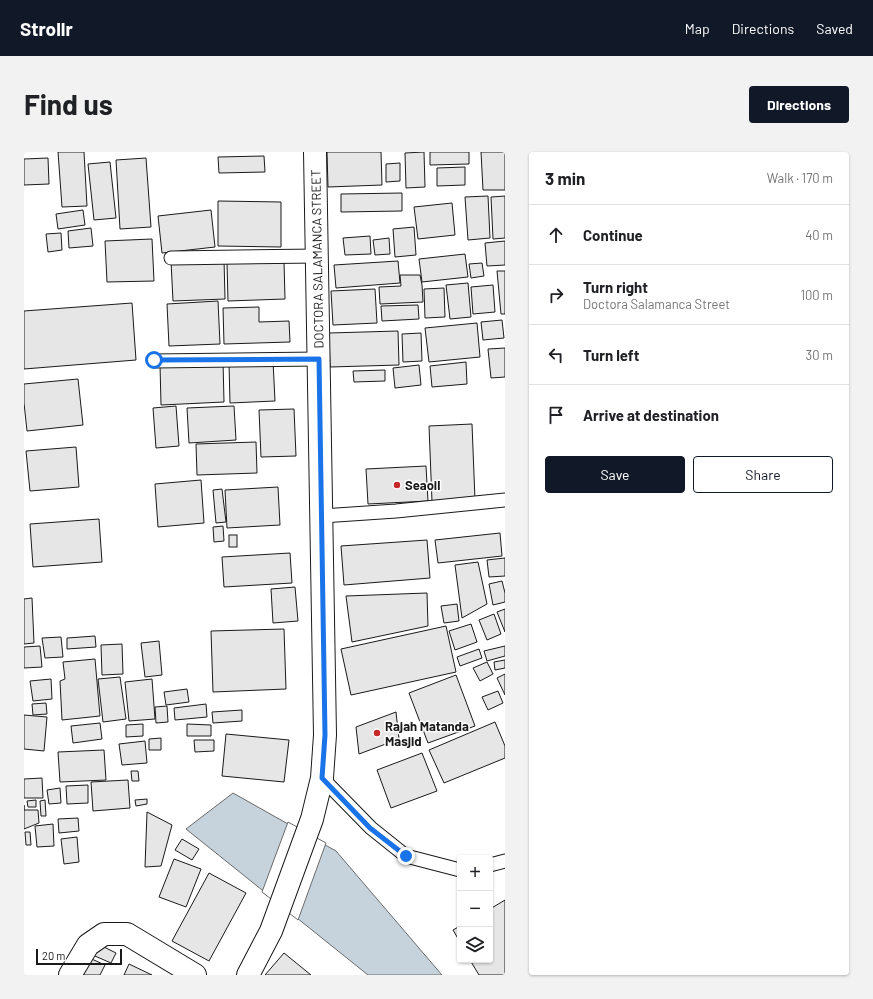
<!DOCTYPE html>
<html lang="en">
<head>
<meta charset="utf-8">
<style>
  :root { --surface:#fff; --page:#f2f2f2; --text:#202124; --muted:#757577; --line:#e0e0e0; --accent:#111827 }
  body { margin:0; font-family:Barlow,sans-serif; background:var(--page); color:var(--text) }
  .controls { position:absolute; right:12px; bottom:12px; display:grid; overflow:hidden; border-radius:4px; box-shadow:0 1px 3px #0004 }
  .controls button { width:36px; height:36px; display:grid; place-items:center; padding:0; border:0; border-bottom:1px solid var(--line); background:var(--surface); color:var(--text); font:20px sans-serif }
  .scale { position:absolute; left:12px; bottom:10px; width:86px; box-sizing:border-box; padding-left:4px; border:2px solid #1a1a1a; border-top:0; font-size:11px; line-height:14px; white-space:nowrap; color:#1a1a1a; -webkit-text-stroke:3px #fff; paint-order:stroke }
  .stop { position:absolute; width:12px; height:12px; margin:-9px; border:3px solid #1a73e8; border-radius:50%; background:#fff }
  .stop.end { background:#1a73e8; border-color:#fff; box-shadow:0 1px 4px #0008 }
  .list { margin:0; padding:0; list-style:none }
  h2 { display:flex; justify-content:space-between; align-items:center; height:52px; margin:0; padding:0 16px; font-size:17px }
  h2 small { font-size:13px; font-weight:400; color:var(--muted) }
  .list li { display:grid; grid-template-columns:26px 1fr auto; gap:12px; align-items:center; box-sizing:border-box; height:60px; padding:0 16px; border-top:1px solid var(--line) }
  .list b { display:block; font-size:15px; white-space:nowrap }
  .list p { margin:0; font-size:13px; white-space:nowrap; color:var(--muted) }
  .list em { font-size:13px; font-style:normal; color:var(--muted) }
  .actions { display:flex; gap:8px; padding:12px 16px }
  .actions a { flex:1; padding:9px 0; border:1px solid var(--accent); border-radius:4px; text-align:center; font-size:14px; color:var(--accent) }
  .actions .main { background:var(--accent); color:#fff }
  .icon { flex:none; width:22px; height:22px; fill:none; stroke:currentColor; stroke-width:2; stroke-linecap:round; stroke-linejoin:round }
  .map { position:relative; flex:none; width:481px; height:823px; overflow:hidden; border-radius:4px }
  header { display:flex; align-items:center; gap:24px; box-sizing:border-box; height:56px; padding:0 20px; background:var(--accent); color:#fff }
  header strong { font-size:19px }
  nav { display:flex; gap:22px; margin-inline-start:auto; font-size:14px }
  .intro { display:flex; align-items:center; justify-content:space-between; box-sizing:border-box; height:96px; padding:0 24px }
  h1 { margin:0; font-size:28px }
  .button { padding:10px 18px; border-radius:4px; background:var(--accent); color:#fff; font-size:14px; font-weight:700 }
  main { display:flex; gap:24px; padding:0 24px }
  aside { flex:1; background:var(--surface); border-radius:4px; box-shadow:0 1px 3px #0004 }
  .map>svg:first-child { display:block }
  .water { fill:#c6d2dc; stroke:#6a6a6a }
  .pier { fill:#fff; stroke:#6a6a6a }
  .building { fill:#e6e6e6; stroke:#1a1a1a }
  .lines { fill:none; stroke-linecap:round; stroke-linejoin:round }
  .service-casing { stroke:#1a1a1a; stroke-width:15 }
  .minor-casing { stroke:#1a1a1a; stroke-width:24 }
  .secondary-casing { stroke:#1a1a1a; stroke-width:24 }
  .service { stroke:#fff; stroke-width:13 }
  .minor { stroke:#fff; stroke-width:22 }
  .secondary { stroke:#fff; stroke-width:22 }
  .route { stroke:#1a73e8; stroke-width:5 }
  .poi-dot { fill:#c62828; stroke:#fff; stroke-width:1.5 }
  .labels { text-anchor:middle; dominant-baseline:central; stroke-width:3; stroke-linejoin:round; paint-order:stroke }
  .street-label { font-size:13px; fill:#1a1a1a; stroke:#fff }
  .poi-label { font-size:13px; font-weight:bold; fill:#1a1a1a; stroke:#fff; text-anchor:start }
</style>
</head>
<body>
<header>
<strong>Strollr</strong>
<nav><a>Map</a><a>Directions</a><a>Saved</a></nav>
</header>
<div class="intro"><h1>Find us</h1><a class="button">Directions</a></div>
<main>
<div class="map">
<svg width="481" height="823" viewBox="0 0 481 823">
  <rect width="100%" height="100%" fill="#fff"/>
  <path class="water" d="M 209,641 L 312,699 L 418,823 L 344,823 L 162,677 Z"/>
  <path class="pier" d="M 264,670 L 302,691 L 274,768 L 238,740 Z"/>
  <g class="building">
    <path d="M 34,0 L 60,0 L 63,54 L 38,55 Z"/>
    <path d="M 303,0 L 357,0 L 358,33 L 304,35 Z"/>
    <path d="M 400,0 L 401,35 L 382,36 L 381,1 Z"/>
    <path d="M 406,0 L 445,0 L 445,12 L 406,13 Z"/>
    <path d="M 457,0 L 481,0 L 481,38 L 459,38 Z"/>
    <path d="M 240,4 L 241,20 L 195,21 L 194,5 Z"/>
    <path d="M 24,6 L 25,32 L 0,33 L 0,7 Z"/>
    <path d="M 122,6 L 127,75 L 96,77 L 92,8 Z"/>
    <path d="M 86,10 L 92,66 L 70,68 L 64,12 Z"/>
    <path d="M 376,11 L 376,29 L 362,30 L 362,12 Z"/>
    <path d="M 441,15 L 441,33 L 413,34 L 413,16 Z"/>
    <path d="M 378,41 L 378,59 L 317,60 L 317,42 Z"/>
    <path d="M 464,44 L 466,86 L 444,88 L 441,45 Z"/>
    <path d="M 481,44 L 481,86 L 469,87 L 467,45 Z"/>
    <path d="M 194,49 L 257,50 L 257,95 L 194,94 Z"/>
    <path d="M 428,51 L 431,83 L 394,87 L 390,55 Z"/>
    <path d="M 59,58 L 61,73 L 34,77 L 32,62 Z"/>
    <path d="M 187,58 L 191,95 L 138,101 L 134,64 Z"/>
    <path d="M 390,75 L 392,103 L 371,105 L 369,77 Z"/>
    <path d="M 67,76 L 69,94 L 45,96 L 44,79 Z"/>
    <path d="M 37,81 L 38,98 L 24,100 L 22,82 Z"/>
    <path d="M 346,84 L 347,102 L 321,103 L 319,86 Z"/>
    <path d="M 365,86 L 366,102 L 351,103 L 349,88 Z"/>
    <path d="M 128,87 L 130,129 L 83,130 L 81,89 Z"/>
    <path d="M 481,89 L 481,113 L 463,114 L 461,91 Z"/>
    <path d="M 441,102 L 444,125 L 398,130 L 395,107 Z"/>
    <path d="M 200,107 L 201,147 L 149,149 L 147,109 Z"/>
    <path d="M 260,109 L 261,147 L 204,149 L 203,111 Z"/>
    <path d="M 374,109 L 376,131 L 312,136 L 310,113 Z"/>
    <path d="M 458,111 L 460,124 L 447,126 L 445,112 Z"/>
    <path d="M 473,119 L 481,119 L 481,162 L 477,162 Z"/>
    <path d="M 376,123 L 396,123 L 398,133 L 399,150 L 356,152 L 355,135 L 377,134 Z"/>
    <path d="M 444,131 L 447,165 L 426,167 L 422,133 Z"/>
    <path d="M 469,133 L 471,160 L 449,162 L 447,135 Z"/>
    <path d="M 420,136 L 421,165 L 401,166 L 400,137 Z"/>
    <path d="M 351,137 L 353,171 L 309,173 L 307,139 Z"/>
    <path d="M 194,149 L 196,192 L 145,194 L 143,152 Z"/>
    <path d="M 108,151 L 112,208 L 0,217 L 0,159 Z"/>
    <path d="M 394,153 L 395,167 L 358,169 L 357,154 Z"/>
    <path d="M 235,155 L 235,170 L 265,169 L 266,190 L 200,192 L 199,156 Z"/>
    <path d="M 478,168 L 480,186 L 459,188 L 457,170 Z"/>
    <path d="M 453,171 L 456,205 L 405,210 L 401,176 Z"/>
    <path d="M 374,179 L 375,213 L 306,215 L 305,181 Z"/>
    <path d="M 397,181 L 398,209 L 379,210 L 378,182 Z"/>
    <path d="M 481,196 L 481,225 L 467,226 L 464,197 Z"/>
    <path d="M 199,209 L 200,250 L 137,253 L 136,212 Z"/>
    <path d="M 249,209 L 251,249 L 206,251 L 205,211 Z"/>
    <path d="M 442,210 L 443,232 L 408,235 L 406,214 Z"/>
    <path d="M 395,213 L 397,233 L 371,236 L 369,216 Z"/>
    <path d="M 361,218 L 361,229 L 330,230 L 329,219 Z"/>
    <path d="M 54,227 L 59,273 L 3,279 L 0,251 L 0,232 Z"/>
    <path d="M 152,254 L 155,294 L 132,296 L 129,256 Z"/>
    <path d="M 210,254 L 212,288 L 165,291 L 163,256 Z"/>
    <path d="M 270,257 L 272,304 L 237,305 L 235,258 Z"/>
    <path d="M 448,272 L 451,348 L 408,350 L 405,274 Z"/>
    <path d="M 232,290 L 233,321 L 173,323 L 172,292 Z"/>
    <path d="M 52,295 L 55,335 L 6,339 L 2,299 Z"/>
    <path d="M 402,314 L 404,349 L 344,352 L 342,317 Z"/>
    <path d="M 177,328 L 180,371 L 134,375 L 131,332 Z"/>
    <path d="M 254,335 L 256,373 L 203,376 L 201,338 Z"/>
    <path d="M 198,337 L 202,370 L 192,371 L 189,338 Z"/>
    <path d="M 75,367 L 78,410 L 9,415 L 6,372 Z"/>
    <path d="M 199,374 L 200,389 L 190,390 L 189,375 Z"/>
    <path d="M 476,381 L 478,404 L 414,411 L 411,388 Z"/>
    <rect x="205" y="383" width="8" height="12"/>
    <path d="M 403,388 L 406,426 L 320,433 L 317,394 Z"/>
    <path d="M 266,401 L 268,431 L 200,435 L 198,405 Z"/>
    <path d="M 481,406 L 481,424 L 465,425 L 463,408 Z"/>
    <path d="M 454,410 L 463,452 L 438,466 L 431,413 Z"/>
    <path d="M 478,429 L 481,441 L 481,450 L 469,453 L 465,432 Z"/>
    <path d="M 271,435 L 274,469 L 249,471 L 247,437 Z"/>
    <path d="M 403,441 L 404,474 L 328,490 L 322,444 Z"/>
    <path d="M 8,446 L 10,491 L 0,492 L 0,447 Z"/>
    <path d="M 433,452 L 435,469 L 420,471 L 417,454 Z"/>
    <path d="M 481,457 L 481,480 L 473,460 Z"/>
    <path d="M 470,462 L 477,482 L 463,488 L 455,468 Z"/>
    <path d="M 447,472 L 453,490 L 431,498 L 425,479 Z"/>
    <path d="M 422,474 L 432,520 L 327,543 L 317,497 Z"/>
    <path d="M 260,477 L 262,537 L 189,540 L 187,479 Z"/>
    <path d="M 71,484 L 72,495 L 43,497 L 43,486 Z"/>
    <path d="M 37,485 L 39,505 L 21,506 L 18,486 Z"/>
    <path d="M 135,489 L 138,523 L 121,525 L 117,491 Z"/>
    <path d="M 98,492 L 99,522 L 78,523 L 77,493 Z"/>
    <path d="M 16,494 L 18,515 L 0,516 L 0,495 Z"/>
    <path d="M 481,494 L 481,504 L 463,509 L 460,499 Z"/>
    <path d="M 455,497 L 458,506 L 436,514 L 433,505 Z"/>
    <path d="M 71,507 L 76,564 L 38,568 L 36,529 L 41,527 L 39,510 Z"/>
    <path d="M 481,508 L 481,516 L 471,518 L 470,510 Z"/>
    <path d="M 463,510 L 469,522 L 456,529 L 449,516 Z"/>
    <path d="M 481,522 L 481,543 L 473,526 Z"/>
    <path d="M 432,523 L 451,574 L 404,591 L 385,541 Z"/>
    <path d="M 96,525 L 102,567 L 79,570 L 74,527 Z"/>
    <path d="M 27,527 L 28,547 L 9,549 L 6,529 Z"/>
    <path d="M 128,527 L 131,567 L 105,569 L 101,530 Z"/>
    <path d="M 163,537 L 165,550 L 142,553 L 140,540 Z"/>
    <path d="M 474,539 L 479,551 L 464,558 L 458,545 Z"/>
    <path d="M 22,551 L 23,562 L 9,563 L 8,552 Z"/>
    <path d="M 182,552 L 183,565 L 151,568 L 150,556 Z"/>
    <path d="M 143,554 L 144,570 L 132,571 L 131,555 Z"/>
    <path d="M 218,558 L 218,569 L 189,571 L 188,560 Z"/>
    <path d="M 372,560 L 375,587 L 335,602 L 332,575 Z"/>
    <path d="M 0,563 L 23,565 L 20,599 L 0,597 Z"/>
    <path d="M 471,570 L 481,594 L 481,606 L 420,631 L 405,598 Z"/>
    <path d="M 76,571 L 78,587 L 49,591 L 47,574 Z"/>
    <path d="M 119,572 L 119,584 L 102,585 L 102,573 Z"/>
    <path d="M 163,572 L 187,573 L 187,584 L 163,584 Z"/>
    <path d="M 202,582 L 265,588 L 260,630 L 198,624 Z"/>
    <path d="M 137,586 L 137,598 L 125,598 L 125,587 Z"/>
    <path d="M 170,588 L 190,588 L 190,599 L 171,600 Z"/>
    <path d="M 121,589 L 123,611 L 98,613 L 95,592 Z"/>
    <path d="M 80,598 L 82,628 L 36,630 L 34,600 Z"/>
    <path d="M 398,601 L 413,639 L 367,656 L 353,618 Z"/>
    <path d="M 107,619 L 114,619 L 115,629 L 108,629 Z"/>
    <path d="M 18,626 L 19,646 L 0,646 L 0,627 Z"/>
    <path d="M 104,628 L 106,656 L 69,659 L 67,630 Z"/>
    <path d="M 64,633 L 64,651 L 43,652 L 42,634 Z"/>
    <path d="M 36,636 L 37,651 L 25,652 L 23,638 Z"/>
    <path d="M 123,647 L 123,652 L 112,654 L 111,648 Z"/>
    <path d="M 12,648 L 12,655 L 4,655 L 3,649 Z"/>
    <path d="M 21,648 L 22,664 L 17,664 L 16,649 Z"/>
    <path d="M 0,653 L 0,658 L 14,658 L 15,671 L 0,677 Z"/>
    <path d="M 123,660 L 148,673 L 137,714 L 121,715 Z"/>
    <path d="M 54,666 L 55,679 L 35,681 L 34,667 Z"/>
    <path d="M 29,672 L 30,694 L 13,695 L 11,674 Z"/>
    <path d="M 1,680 L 6,680 L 7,693 L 2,693 Z"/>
    <path d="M 53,685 L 55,710 L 40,712 L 37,687 Z"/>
    <path d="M 158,687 L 175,697 L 168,708 L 151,698 Z"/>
    <path d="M 150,707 L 177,717 L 162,755 L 135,745 Z"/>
    <path d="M 185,721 L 222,741 L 185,809 L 148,789 Z"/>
    <path d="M 481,748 L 481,823 L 455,823 L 446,808 L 466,808 L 466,757 Z"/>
    <path d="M 436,774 L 436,790 L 429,778 Z"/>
    <path d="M 70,790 L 92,801 L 87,811 L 64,801 Z"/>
    <path d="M 260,801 L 287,823 L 241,823 Z"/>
    <path d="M 61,804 L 81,813 L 76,823 L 61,823 L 56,821 Z"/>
    <path d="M 105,812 L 128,823 L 100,823 Z"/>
  </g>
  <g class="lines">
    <defs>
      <g id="service">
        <path d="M 147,106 L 294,104"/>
        <path d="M 130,209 L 295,207"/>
        <path d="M 298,364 L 372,359 L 481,348"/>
        <path d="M 298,626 L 347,676 L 382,704 L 436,718"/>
        <path d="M 466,713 L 481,709"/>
      </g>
      <path id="minor" d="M 46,823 L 64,793 L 80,782 L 103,782 L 171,823"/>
      <path id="secondary" d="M 224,823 L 247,779 L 288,667 L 298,626 L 301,583 L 291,0"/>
    </defs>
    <use href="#service" class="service-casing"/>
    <use href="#minor" class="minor-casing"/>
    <use href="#secondary" class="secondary-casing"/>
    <use href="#service" class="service"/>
    <use href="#minor" class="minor"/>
    <use href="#secondary" class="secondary"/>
  </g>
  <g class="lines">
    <path class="route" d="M 130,208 L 295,207 L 301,583 L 298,626 L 346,676 L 382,704"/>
  </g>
  <g class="poi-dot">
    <circle cx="373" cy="333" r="4"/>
    <circle cx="353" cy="581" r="4"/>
  </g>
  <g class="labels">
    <g class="street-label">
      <text transform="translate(293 107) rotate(-91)">DOCTORA SALAMANCA STREET</text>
    </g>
    <g class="poi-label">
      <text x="381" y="333">Seaoil</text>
      <text x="361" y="574">Rajah Matanda<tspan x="361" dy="15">Masjid</tspan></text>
    </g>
  </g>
</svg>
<div class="controls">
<button>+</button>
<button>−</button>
<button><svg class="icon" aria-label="layers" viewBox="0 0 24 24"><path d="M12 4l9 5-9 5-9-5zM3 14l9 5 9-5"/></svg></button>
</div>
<div class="scale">20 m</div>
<div class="stop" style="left:130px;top:208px"></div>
<div class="stop end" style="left:382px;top:704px"></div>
</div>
<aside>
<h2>3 min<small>Walk · 170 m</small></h2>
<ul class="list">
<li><svg class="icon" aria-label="ahead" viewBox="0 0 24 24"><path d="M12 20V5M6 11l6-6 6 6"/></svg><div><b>Continue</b></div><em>40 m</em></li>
<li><svg class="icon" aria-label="right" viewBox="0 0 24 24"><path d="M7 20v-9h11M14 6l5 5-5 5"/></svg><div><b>Turn right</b><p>Doctora Salamanca Street</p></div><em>100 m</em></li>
<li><svg class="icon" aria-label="left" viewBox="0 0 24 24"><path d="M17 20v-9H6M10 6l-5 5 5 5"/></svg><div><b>Turn left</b></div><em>30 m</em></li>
<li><svg class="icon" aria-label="arrive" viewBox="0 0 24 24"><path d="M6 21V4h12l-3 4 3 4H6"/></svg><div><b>Arrive at destination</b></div></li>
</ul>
<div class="actions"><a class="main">Save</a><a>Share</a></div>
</aside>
</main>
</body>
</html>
